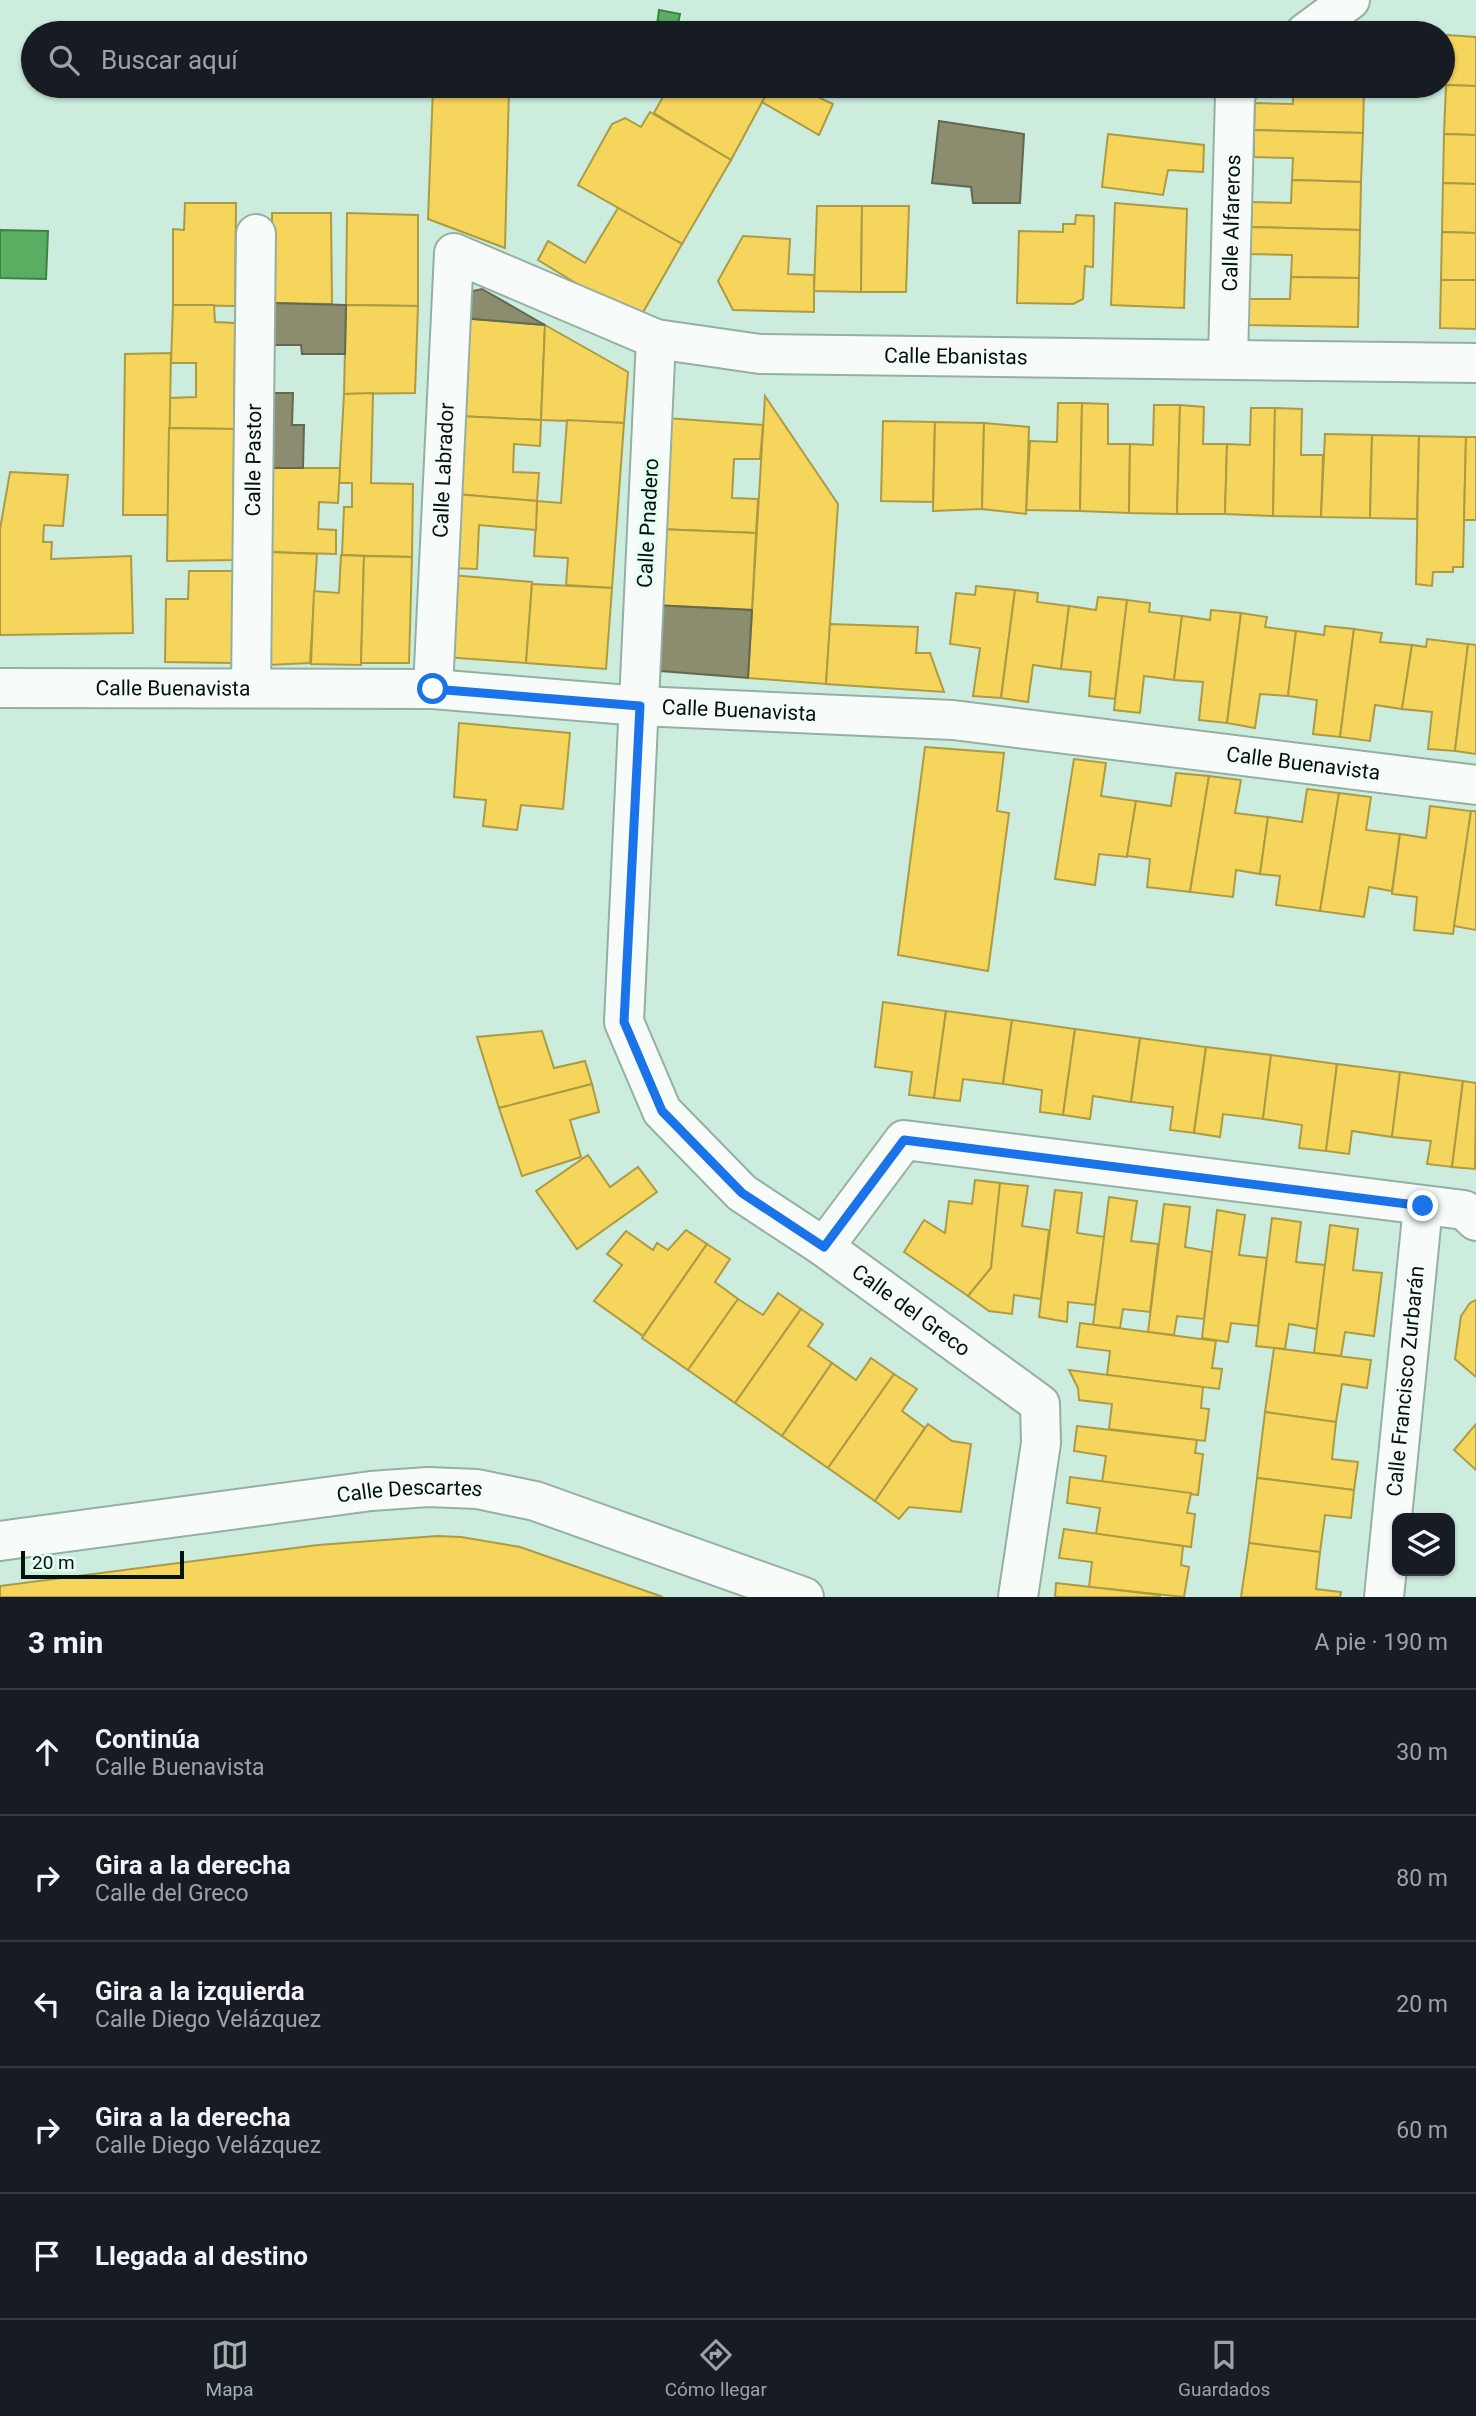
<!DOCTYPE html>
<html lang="es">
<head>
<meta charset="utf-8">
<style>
  :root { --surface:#171b24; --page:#20242c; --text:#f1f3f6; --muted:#9ea1a6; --line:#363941; --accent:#a5b1ae }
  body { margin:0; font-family:Roboto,sans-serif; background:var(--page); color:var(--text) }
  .controls { position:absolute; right:21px; bottom:21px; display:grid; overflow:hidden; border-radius:14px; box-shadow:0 2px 5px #0004 }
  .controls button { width:63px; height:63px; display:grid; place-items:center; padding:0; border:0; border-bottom:2px solid var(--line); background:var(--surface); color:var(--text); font:35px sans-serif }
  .scale { position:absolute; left:21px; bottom:18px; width:163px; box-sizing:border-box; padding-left:7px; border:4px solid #01140c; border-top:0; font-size:19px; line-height:24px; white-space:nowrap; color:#01140c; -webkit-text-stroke:5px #e7fef2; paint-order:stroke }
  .stop { position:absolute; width:21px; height:21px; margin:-16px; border:5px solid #1a73e8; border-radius:50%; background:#fff }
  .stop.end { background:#1a73e8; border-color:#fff; box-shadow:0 2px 7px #0008 }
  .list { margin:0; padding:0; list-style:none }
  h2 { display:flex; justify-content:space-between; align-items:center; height:91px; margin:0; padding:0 28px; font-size:30px }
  h2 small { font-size:23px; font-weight:400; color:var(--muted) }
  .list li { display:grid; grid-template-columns:46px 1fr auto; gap:21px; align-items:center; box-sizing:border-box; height:126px; padding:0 28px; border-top:2px solid var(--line) }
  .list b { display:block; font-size:26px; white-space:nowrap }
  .list p { margin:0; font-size:23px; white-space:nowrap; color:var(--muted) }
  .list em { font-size:23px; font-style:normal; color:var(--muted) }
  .icon { flex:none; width:38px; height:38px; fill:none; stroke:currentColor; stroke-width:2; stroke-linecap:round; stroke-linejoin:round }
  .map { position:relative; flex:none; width:1476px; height:1597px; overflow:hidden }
  .search { position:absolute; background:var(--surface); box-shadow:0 2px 5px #0004; left:21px; right:21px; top:21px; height:77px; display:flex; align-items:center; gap:18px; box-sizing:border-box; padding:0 24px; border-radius:38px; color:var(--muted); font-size:26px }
  .sheet { height:721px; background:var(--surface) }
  nav { display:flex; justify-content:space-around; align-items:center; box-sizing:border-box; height:98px; border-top:2px solid var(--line); background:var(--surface); font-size:19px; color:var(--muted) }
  nav a { display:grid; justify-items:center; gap:4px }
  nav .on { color:var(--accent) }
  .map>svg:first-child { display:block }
  .homes { fill:#f6d55c; stroke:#ac9b44; stroke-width:2 }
  .public { fill:#5aae61; stroke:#3f8048; stroke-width:2 }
  .industry { fill:#8c8c6e; stroke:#626851; stroke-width:2 }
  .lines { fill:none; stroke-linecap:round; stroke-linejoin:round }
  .minor-casing { stroke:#95afa3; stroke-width:42 }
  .minor { stroke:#f7fcfa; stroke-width:38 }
  .route { stroke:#1a73e8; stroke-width:9 }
  .labels { text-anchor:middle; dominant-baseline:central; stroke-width:7; stroke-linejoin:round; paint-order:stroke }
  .street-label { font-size:21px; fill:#01140c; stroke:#e7fef2 }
</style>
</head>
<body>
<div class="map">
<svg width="1476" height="1597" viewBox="0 0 1476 1597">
  <rect width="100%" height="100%" fill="#cceddd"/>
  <g class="homes">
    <path d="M 1447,35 L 1476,37 L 1476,86 L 1446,85 Z"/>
    <path d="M 1446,85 L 1476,86 L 1476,135 L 1444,134 Z"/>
    <path d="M 669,86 L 750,86 L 766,95 L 731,160 L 654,113 Z"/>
    <path d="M 771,86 L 795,86 L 833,104 L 819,135 L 762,102 Z"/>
    <path d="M 1293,86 L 1364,86 L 1363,133 L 1254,130 L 1255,103 L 1293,104 Z"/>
    <path d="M 433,87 L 509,88 L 505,248 L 428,219 Z"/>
    <path d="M 650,112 L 731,160 L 682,244 L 578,185 L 612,124 L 625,118 L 641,127 Z"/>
    <path d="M 1254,130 L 1363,133 L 1361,182 L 1292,180 L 1293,158 L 1254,157 Z"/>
    <path d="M 1108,134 L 1204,145 L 1203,172 L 1168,170 L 1163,195 L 1102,187 Z"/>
    <path d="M 1444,134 L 1476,135 L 1476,184 L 1443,183 Z"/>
    <path d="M 1292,180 L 1361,182 L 1360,230 L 1251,227 L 1252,202 L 1291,203 Z"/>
    <path d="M 1443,183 L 1476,184 L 1476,233 L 1442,232 Z"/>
    <path d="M 185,203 L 236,203 L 235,306 L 173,305 L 173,229 L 184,230 Z"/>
    <path d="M 1115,203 L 1187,209 L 1184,308 L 1111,305 Z"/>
    <path d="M 817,206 L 862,206 L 861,292 L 814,291 Z"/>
    <path d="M 862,206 L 909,206 L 906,292 L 861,292 Z"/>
    <path d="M 618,208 L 682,244 L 638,321 L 538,260 L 548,241 L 585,263 Z"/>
    <path d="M 272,213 L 331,213 L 332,304 L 272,303 Z"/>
    <path d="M 347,213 L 418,215 L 418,306 L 346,305 Z"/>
    <path d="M 1076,215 L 1094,216 L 1093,267 L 1085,266 L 1083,299 L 1073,304 L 1017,303 L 1019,231 L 1063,232 L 1063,224 L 1075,224 Z"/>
    <path d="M 1251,227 L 1360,230 L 1359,278 L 1291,277 L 1292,255 L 1250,254 Z"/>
    <path d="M 1442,232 L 1476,233 L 1476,280 L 1441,280 Z"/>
    <path d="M 743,236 L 790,239 L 788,274 L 814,275 L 814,312 L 733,310 L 718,281 Z"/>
    <path d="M 1291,277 L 1359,278 L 1358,327 L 1248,325 L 1249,299 L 1290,299 Z"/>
    <path d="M 1441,280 L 1476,280 L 1476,329 L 1440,328 Z"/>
    <path d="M 173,305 L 214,305 L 215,322 L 235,323 L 234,429 L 169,428 L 170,398 L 196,397 L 196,363 L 171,363 Z"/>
    <path d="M 346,305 L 418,306 L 415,393 L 344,394 Z"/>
    <path d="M 461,318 L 545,325 L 541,420 L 458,416 Z"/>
    <path d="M 545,325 L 628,372 L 624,423 L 541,420 Z"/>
    <path d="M 171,353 L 168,515 L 123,515 L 125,354 Z"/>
    <path d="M 373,393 L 371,483 L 413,484 L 412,557 L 342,555 L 344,507 L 352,507 L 352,483 L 339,483 L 344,394 Z"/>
    <path d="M 765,396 L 838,504 L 826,684 L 748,678 Z"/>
    <path d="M 1058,403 L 1082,403 L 1080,511 L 1026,510 L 1030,441 L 1057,442 Z"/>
    <path d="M 1082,403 L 1108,404 L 1108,444 L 1130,444 L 1129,513 L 1080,511 Z"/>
    <path d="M 1154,405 L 1180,405 L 1177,514 L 1129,513 L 1130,444 L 1153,445 Z"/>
    <path d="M 1180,405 L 1204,407 L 1203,444 L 1227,444 L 1225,514 L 1177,514 Z"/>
    <path d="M 1251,408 L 1275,408 L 1273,516 L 1225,514 L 1227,444 L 1250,445 Z"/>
    <path d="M 1275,408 L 1302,409 L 1301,455 L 1323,455 L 1321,517 L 1273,516 Z"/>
    <path d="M 458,416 L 541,420 L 540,446 L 514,444 L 513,472 L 539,473 L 537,501 L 456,494 Z"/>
    <path d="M 666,418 L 763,425 L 760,459 L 734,459 L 732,498 L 758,499 L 756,533 L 658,529 Z"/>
    <path d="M 567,420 L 624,423 L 612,588 L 566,585 L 568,558 L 534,556 L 537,501 L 561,503 Z"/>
    <path d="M 883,421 L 935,422 L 933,502 L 881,501 Z"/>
    <path d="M 935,422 L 984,423 L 982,509 L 933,511 Z"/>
    <path d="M 984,423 L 1029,427 L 1026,514 L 982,509 Z"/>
    <path d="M 169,428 L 234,429 L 233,560 L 167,561 Z"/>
    <path d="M 1325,434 L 1372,435 L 1370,518 L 1321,517 Z"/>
    <path d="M 1372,435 L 1419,436 L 1417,519 L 1370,518 Z"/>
    <path d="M 1419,436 L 1466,437 L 1463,567 L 1453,567 L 1453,572 L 1433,572 L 1432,586 L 1416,584 Z"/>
    <path d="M 1466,437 L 1476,437 L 1476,520 L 1464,520 Z"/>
    <path d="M 270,468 L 340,468 L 338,503 L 319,502 L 318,529 L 336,530 L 336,554 L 269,552 Z"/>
    <path d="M 10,472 L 68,475 L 63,526 L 44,525 L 43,542 L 52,542 L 51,559 L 131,556 L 133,633 L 0,635 L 0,529 Z"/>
    <path d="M 456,494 L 537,501 L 536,530 L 479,525 L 477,569 L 452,568 Z"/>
    <path d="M 658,529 L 756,533 L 752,610 L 653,605 Z"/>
    <path d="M 269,552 L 317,554 L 310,663 L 268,665 Z"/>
    <path d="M 341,555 L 364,556 L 361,665 L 311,664 L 314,591 L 339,593 Z"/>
    <path d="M 364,556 L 412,557 L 409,663 L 361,663 Z"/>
    <path d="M 189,571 L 233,571 L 232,663 L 165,662 L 166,599 L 188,599 Z"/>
    <path d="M 451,575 L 532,582 L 526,663 L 445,657 Z"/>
    <path d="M 532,584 L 612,588 L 606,669 L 526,663 Z"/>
    <path d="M 976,586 L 1015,590 L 1001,698 L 973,696 L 980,648 L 950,644 L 956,593 L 975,595 Z"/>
    <path d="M 1015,590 L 1038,593 L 1037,602 L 1069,606 L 1061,669 L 1033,665 L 1028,702 L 1001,698 Z"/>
    <path d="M 1098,597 L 1127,600 L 1115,699 L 1089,696 L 1091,672 L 1061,669 L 1069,606 L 1096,610 Z"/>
    <path d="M 1127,600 L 1150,603 L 1149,612 L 1182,616 L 1174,680 L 1144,676 L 1140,713 L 1114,710 Z"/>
    <path d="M 1211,610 L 1241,613 L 1227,723 L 1199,720 L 1203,682 L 1174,680 L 1182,616 L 1210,620 Z"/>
    <path d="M 1241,613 L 1267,617 L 1265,627 L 1296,631 L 1288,696 L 1260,694 L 1255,728 L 1227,723 Z"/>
    <path d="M 830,624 L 918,627 L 916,653 L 930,653 L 944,692 L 826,684 Z"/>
    <path d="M 1325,626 L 1354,629 L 1340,737 L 1313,734 L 1317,700 L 1288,696 L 1296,631 L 1324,635 Z"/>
    <path d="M 1354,629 L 1382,633 L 1380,642 L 1412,645 L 1402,709 L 1375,705 L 1370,741 L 1340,737 Z"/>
    <path d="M 1427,639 L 1468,644 L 1455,751 L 1428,749 L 1432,712 L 1402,709 L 1412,645 L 1426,647 Z"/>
    <path d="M 1468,644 L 1476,645 L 1476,754 L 1455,751 Z"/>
    <path d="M 459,723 L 570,733 L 563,809 L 521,805 L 517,830 L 483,826 L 486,800 L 454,797 Z"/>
    <path d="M 925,747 L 1004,753 L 997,811 L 1009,813 L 988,971 L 898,955 Z"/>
    <path d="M 1074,759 L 1106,763 L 1101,796 L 1136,801 L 1127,857 L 1099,854 L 1095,885 L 1055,879 Z"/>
    <path d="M 1176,773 L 1209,776 L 1190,892 L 1147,887 L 1150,859 L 1127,856 L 1136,801 L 1171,806 Z"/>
    <path d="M 1209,776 L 1241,780 L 1235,813 L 1268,817 L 1260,874 L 1236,870 L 1233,897 L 1190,892 Z"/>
    <path d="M 1307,789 L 1339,793 L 1320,911 L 1276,905 L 1280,876 L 1260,874 L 1268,817 L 1302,822 Z"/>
    <path d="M 1339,793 L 1371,797 L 1366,830 L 1400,834 L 1392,891 L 1369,887 L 1364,917 L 1320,911 Z"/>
    <path d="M 1430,806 L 1471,811 L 1453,934 L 1414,930 L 1417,897 L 1392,894 L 1400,834 L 1426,838 Z"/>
    <path d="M 1471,811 L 1476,811 L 1476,930 L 1454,926 Z"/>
    <path d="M 883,1002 L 946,1011 L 934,1098 L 909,1095 L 912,1072 L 875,1067 Z"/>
    <path d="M 946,1011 L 1012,1020 L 1003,1084 L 963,1079 L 960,1101 L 934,1098 Z"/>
    <path d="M 1012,1020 L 1075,1029 L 1063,1115 L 1040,1112 L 1042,1090 L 1003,1084 Z"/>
    <path d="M 1075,1029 L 1140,1038 L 1131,1102 L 1093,1096 L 1090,1119 L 1063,1115 Z"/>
    <path d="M 542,1031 L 554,1068 L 585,1061 L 592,1084 L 499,1108 L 477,1037 Z"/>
    <path d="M 1140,1038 L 1206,1047 L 1194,1133 L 1170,1130 L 1173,1107 L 1131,1102 Z"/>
    <path d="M 1206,1047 L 1271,1055 L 1263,1119 L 1223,1114 L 1220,1137 L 1194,1133 Z"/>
    <path d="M 1271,1055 L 1337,1064 L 1326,1151 L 1299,1148 L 1302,1125 L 1263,1119 Z"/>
    <path d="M 1337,1064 L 1400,1072 L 1392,1137 L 1352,1131 L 1349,1154 L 1326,1151 Z"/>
    <path d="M 1400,1072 L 1463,1081 L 1452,1167 L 1427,1164 L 1431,1141 L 1392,1137 Z"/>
    <path d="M 1463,1081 L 1476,1083 L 1475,1169 L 1452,1167 Z"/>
    <path d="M 592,1084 L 599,1112 L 570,1120 L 581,1157 L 522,1176 L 499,1108 Z"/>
    <path d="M 588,1155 L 610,1187 L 638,1167 L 657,1192 L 577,1249 L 536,1191 Z"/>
    <path d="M 975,1180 L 1000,1183 L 991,1268 L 968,1296 L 904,1252 L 924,1220 L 945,1233 L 949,1201 L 972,1204 Z"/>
    <path d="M 1000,1183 L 1028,1186 L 1022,1226 L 1049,1230 L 1041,1299 L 1014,1295 L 1012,1314 L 989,1311 L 968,1296 L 991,1268 Z"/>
    <path d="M 1055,1190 L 1082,1193 L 1077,1233 L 1105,1237 L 1095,1305 L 1068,1302 L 1067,1322 L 1039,1317 Z"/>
    <path d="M 1109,1197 L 1137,1201 L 1131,1241 L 1158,1244 L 1150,1312 L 1123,1309 L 1120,1328 L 1093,1325 Z"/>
    <path d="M 1164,1204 L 1190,1207 L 1185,1247 L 1212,1252 L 1204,1319 L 1177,1316 L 1174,1335 L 1148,1332 Z"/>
    <path d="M 1217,1210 L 1245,1215 L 1239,1255 L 1267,1258 L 1258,1326 L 1231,1323 L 1228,1342 L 1202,1338 Z"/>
    <path d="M 1272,1218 L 1301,1222 L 1296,1262 L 1325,1265 L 1317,1329 L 1289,1324 L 1285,1349 L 1256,1346 Z"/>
    <path d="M 1330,1225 L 1358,1229 L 1353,1270 L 1382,1273 L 1374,1336 L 1345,1332 L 1341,1356 L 1314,1353 Z"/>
    <path d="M 686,1230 L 707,1244 L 643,1336 L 594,1301 L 622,1265 L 607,1254 L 626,1231 L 653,1250 L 657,1243 L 668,1250 Z"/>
    <path d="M 707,1244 L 730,1259 L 715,1282 L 738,1299 L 688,1370 L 642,1338 Z"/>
    <path d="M 778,1293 L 801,1309 L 735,1403 L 688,1370 L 738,1299 L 763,1315 Z"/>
    <path d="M 1476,1300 L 1476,1377 L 1455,1359 L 1461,1316 L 1470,1303 Z"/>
    <path d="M 801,1309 L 823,1324 L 808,1346 L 832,1363 L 782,1436 L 735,1403 Z"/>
    <path d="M 1080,1323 L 1216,1341 L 1212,1368 L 1222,1369 L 1219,1389 L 1107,1375 L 1110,1351 L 1077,1347 Z"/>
    <path d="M 1274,1348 L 1371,1360 L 1367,1388 L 1342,1384 L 1336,1422 L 1265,1412 Z"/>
    <path d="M 871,1358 L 894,1374 L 828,1468 L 782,1436 L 832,1363 L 856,1380 Z"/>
    <path d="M 1069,1370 L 1203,1387 L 1201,1408 L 1209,1409 L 1205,1441 L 1109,1429 L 1112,1404 L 1079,1400 L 1078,1388 Z"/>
    <path d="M 894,1374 L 917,1389 L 902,1411 L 925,1428 L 875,1501 L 828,1468 Z"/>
    <path d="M 1265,1412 L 1336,1422 L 1332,1459 L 1358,1462 L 1354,1490 L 1257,1478 Z"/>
    <path d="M 928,1424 L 952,1441 L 971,1444 L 961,1512 L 909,1507 L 899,1519 L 875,1501 Z"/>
    <path d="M 1476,1424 L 1476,1470 L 1454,1450 Z"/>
    <path d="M 1077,1426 L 1197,1440 L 1195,1453 L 1203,1454 L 1198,1495 L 1102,1482 L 1106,1456 L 1074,1451 Z"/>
    <path d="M 1070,1477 L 1191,1493 L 1187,1513 L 1195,1514 L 1191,1547 L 1096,1534 L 1100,1508 L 1067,1503 Z"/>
    <path d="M 1257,1478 L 1354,1490 L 1351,1518 L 1325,1515 L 1320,1552 L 1249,1543 Z"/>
    <path d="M 1064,1529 L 1183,1546 L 1181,1565 L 1189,1567 L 1184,1597 L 1089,1587 L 1092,1562 L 1059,1558 Z"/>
    <path d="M 437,1536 L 461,1537 L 520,1547 L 663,1597 L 0,1597 L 0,1586 L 318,1545 Z"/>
    <path d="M 1249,1543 L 1320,1552 L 1316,1589 L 1341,1592 L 1340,1597 L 1241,1597 Z"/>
    <path d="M 1056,1583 L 1160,1595 L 1160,1597 L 1055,1597 Z"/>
  </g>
  <g class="public">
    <path d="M 659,10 L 680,14 L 677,28 L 691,30 L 690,33 L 656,33 Z"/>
    <path d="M 0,230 L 48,231 L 46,279 L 0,278 Z"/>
  </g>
  <g class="industry">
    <path d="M 939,121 L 1024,134 L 1020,203 L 973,203 L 971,187 L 932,183 Z"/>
    <path d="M 482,289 L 545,325 L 461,318 L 468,292 Z"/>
    <path d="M 272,303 L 346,305 L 345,354 L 302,354 L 301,345 L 273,345 Z"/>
    <path d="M 270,393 L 293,393 L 292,425 L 304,425 L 303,468 L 270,468 Z"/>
    <path d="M 653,605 L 752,610 L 748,678 L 648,670 Z"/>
  </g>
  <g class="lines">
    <defs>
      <g id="minor">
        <path d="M 1305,33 L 1350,0"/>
        <path id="s1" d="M 656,339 L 624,1022 L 662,1111 L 742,1193 L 824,1247 L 1040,1404 L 1041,1443 L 1018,1597"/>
        <path id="s2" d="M 1228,359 L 1235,95 L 1240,86"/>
        <path id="s3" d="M 0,688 L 433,689 L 640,706 L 953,720 L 1476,785"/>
        <path id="s4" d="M 251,688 L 256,234"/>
        <path id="s5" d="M 433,689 L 454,253 L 656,339 L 760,354 L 1476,363"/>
        <path d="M 824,1247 L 904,1140 L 1464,1210 L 1476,1221"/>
        <path id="s6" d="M 0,1541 L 371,1491 L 428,1487 L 477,1489 L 535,1501 L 804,1597"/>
        <path id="s7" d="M 1384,1597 L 1423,1206"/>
      </g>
    </defs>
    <use href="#minor" class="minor-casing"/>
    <use href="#minor" class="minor"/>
  </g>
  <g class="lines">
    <path class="route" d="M 433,689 L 640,706 L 624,1022 L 662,1111 L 742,1193 L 824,1247 L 904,1140 L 1423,1206"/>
  </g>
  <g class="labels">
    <g class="street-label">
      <text stroke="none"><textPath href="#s2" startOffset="136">Calle Alfareros</textPath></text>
      <text stroke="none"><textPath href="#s5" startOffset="957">Calle Ebanistas</textPath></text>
      <text stroke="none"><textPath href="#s4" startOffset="228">Calle Pastor</textPath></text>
      <text stroke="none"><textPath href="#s5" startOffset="219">Calle Labrador</textPath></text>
      <text transform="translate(648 523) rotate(-87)">Calle Pnadero</text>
      <text stroke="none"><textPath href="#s3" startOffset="173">Calle Buenavista</textPath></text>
      <text stroke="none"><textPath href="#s3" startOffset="740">Calle Buenavista</textPath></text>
      <text stroke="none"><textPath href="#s3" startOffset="1307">Calle Buenavista</textPath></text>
      <text stroke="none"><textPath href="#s1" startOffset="1101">Calle del Greco</textPath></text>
      <text stroke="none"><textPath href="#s7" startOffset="217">Calle Francisco Zurbarán</textPath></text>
      <text stroke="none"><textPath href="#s6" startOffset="413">Calle Descartes</textPath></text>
    </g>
  </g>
</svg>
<div class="controls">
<button><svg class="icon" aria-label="layers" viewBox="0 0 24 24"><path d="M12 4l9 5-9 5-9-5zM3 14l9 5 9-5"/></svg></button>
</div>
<div class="scale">20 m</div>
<div class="stop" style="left:433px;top:689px"></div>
<div class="stop end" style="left:1423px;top:1206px"></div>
<div class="search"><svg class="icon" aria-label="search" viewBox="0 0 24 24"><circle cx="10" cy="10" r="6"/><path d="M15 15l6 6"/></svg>Buscar aquí</div>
</div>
<section class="sheet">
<h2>3 min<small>A pie · 190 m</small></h2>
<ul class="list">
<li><svg class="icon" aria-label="ahead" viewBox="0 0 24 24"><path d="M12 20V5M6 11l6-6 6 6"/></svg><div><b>Continúa</b><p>Calle Buenavista</p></div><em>30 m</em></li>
<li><svg class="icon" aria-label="right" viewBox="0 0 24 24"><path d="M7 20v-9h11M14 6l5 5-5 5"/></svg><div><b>Gira a la derecha</b><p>Calle del Greco</p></div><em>80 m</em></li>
<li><svg class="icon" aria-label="left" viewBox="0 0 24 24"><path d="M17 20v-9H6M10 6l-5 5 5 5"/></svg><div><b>Gira a la izquierda</b><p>Calle Diego Velázquez</p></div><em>20 m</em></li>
<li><svg class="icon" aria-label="right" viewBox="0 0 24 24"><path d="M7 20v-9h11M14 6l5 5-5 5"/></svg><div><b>Gira a la derecha</b><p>Calle Diego Velázquez</p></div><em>60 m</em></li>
<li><svg class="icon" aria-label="arrive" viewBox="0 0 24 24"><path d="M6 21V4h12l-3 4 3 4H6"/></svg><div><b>Llegada al destino</b></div></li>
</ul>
</section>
<nav>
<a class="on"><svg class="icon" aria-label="map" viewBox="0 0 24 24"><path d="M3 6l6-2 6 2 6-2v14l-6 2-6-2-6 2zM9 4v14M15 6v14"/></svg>Mapa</a>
<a><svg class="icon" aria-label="directions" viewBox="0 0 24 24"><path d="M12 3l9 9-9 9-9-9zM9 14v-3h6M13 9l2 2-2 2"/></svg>Cómo llegar</a>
<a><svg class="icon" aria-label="saved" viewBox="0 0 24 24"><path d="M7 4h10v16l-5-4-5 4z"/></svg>Guardados</a>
</nav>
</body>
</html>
